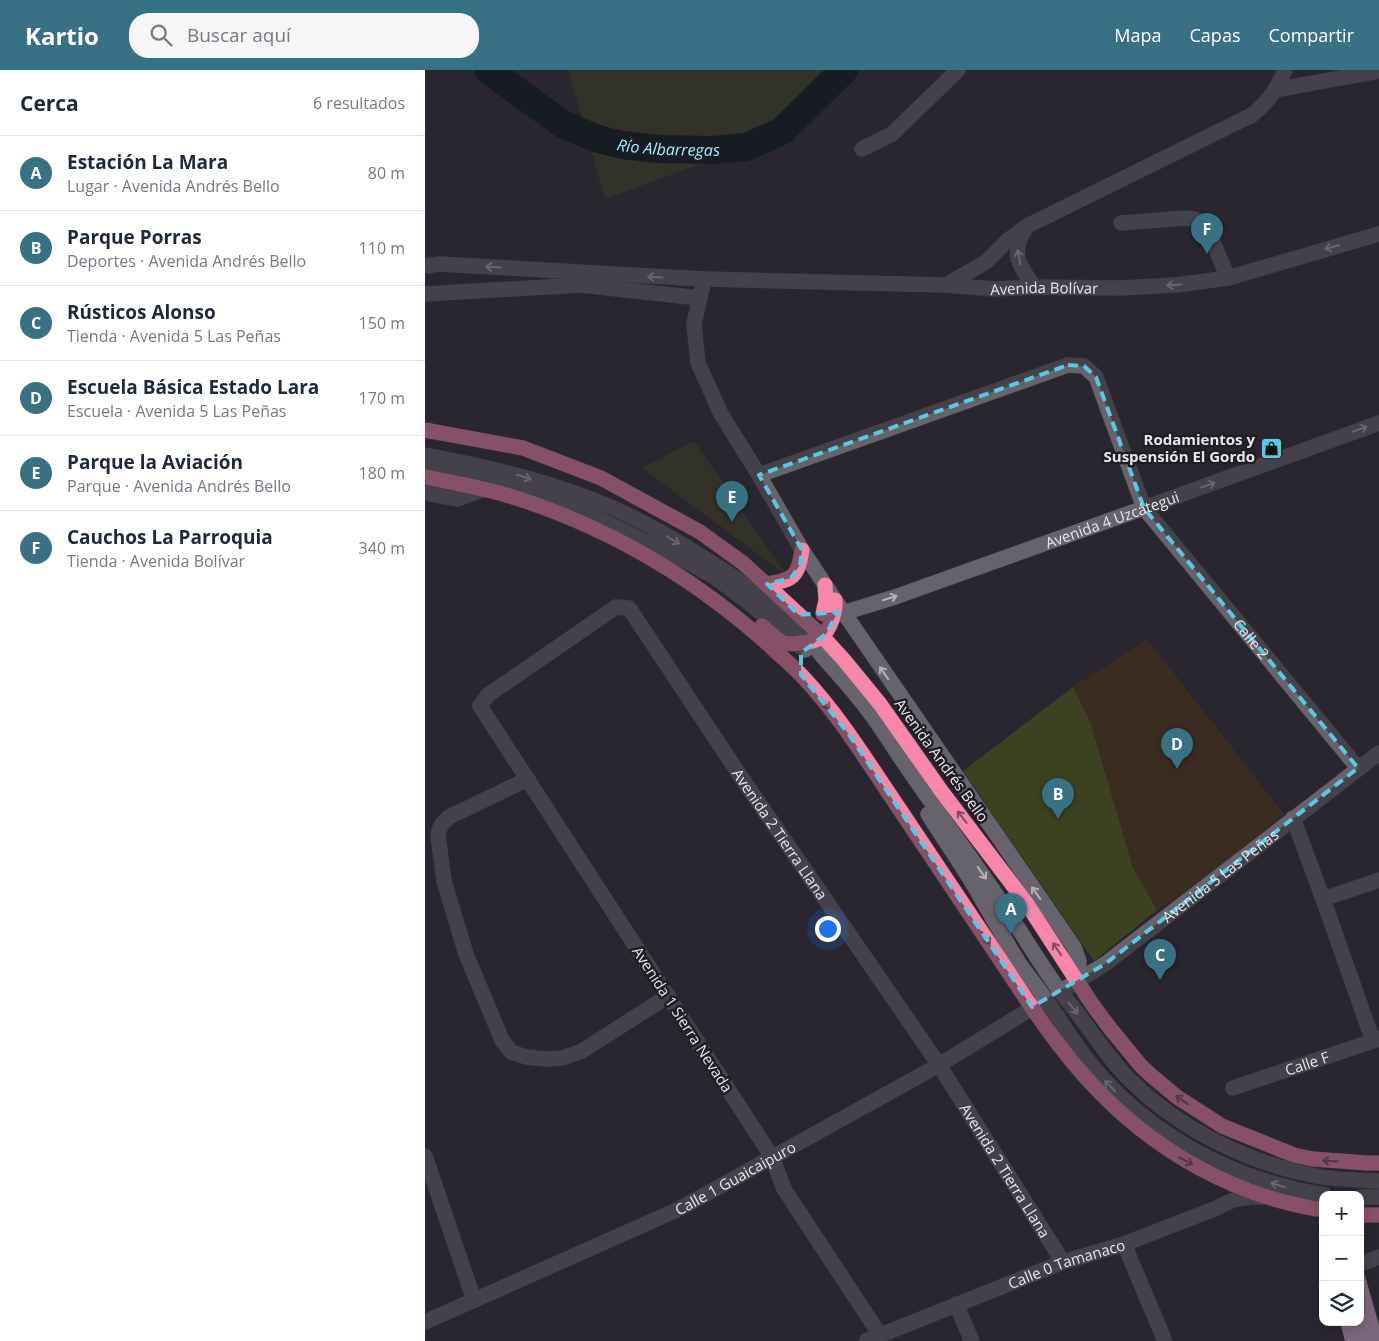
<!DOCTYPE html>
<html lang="es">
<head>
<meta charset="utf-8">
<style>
  :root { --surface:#fff; --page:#f6f6f7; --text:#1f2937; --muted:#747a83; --line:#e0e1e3; --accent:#387184 }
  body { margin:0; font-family:"Open Sans",sans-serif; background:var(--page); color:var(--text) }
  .controls { position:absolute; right:15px; bottom:15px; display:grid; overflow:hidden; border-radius:10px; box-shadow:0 2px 12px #0003 }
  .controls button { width:45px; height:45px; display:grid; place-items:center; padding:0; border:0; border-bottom:1px solid var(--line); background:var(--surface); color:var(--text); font:25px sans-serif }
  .you { position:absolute; left:402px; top:858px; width:18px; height:18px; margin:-12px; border:4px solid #fff; border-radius:50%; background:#1a73e8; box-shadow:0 0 0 8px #1a73e833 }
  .badge { display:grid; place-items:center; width:32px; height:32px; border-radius:50%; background:var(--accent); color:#fff; font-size:16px; font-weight:700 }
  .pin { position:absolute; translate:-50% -41px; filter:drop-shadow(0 1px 2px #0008) }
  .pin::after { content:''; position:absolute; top:26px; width:18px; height:15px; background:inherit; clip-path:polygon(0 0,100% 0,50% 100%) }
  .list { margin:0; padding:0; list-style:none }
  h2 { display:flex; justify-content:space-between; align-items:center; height:65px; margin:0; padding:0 20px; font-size:21px }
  h2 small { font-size:16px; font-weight:400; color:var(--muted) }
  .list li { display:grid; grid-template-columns:32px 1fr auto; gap:15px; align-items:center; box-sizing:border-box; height:75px; padding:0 20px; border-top:1px solid var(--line) }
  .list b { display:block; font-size:19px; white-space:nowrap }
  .list p { margin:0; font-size:16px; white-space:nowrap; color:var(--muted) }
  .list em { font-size:16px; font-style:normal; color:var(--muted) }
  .icon { flex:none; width:28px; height:28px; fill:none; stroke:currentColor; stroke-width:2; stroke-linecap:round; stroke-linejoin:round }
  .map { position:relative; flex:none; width:954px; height:1271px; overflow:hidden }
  header { display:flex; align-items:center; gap:30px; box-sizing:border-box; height:70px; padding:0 25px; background:var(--accent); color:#fff }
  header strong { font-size:24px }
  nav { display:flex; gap:28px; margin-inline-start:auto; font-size:18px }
  .search { width:350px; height:45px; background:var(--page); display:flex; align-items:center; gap:12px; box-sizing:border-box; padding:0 18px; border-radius:20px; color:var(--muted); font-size:19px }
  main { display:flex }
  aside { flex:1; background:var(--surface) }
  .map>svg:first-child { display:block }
  .education { fill:#3b2c21 }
  .green { fill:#3c4220 }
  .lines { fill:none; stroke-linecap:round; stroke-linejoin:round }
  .river { stroke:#021114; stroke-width:28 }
  .building { fill:#dcb6d7 }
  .minor-casing { stroke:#45434a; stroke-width:16 }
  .highway-casing { stroke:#45434a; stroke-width:16 }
  .minor { stroke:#67636d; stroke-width:15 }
  .highway { stroke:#f786aa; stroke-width:15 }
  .oneway { stroke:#b4b2b9 }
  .oneway2 { stroke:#814c61 }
  .marked { fill:none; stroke:#57c9e1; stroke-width:4; stroke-dasharray:10 6; stroke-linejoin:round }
  .labels { text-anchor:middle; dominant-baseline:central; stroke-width:5; stroke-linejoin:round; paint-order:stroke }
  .street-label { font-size:15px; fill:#e8e6ec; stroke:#201d25 }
  .poi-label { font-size:15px; font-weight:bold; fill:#e8e6ec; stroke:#201d25; text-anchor:end }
  .water-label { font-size:16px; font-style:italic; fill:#a6eefb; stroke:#201d25 }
</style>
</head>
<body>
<header>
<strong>Kartio</strong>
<div class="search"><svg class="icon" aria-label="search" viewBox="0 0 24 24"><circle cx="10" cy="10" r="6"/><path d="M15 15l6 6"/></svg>Buscar aquí</div>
<nav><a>Mapa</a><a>Capas</a><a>Compartir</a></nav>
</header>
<main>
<aside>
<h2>Cerca<small>6 resultados</small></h2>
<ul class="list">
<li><span class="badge">A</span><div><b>Estación La Mara</b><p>Lugar · Avenida Andrés Bello</p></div><em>80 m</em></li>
<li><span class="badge">B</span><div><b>Parque Porras</b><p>Deportes · Avenida Andrés Bello</p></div><em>110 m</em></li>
<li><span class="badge">C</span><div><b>Rústicos Alonso</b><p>Tienda · Avenida 5 Las Peñas</p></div><em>150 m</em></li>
<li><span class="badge">D</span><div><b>Escuela Básica Estado Lara</b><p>Escuela · Avenida 5 Las Peñas</p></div><em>170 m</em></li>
<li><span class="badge">E</span><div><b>Parque la Aviación</b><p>Parque · Avenida Andrés Bello</p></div><em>180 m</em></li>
<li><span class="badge">F</span><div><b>Cauchos La Parroquia</b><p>Tienda · Avenida Bolívar</p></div><em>340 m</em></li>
</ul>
</aside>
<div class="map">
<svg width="954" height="1271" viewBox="0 0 954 1271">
  <rect width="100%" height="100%" fill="#2a262f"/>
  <path class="education" d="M 722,569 L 859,744 L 766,819 L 732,840 L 708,798 L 666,654 L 648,617 Z"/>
  <g class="green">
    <path d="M 143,0 L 422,0 L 351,66 L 180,129 Z"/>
    <path d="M 269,371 L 362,506 L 217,398 Z"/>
    <path d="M 648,617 L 666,654 L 708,798 L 732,840 L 669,891 L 538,701 Z"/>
  </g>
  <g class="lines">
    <path class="river" id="s1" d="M 63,0 L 139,55 L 173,69 L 197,75 L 234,79 L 289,80 L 321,77 L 357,61 L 419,0"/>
  </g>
  <path class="building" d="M 939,1202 L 954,1255 L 954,1271 L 920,1271 L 915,1252 L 935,1252 L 935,1203 Z"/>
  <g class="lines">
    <defs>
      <g id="minor">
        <path d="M 850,20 L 954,1"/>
        <path d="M 437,79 L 467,64 L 533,0"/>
        <path d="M 696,153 L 760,148 C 771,148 777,151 783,160 L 803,208"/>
        <path d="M 601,157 C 599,162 595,167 594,172 C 588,189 600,203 609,217"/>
        <path id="s2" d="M 0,196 L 14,194 L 279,209 L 521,215 L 569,219 L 609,217 L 696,218 L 751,215 L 803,208 L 954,164"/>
        <path d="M 279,209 L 269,254 L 273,293 L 296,344 L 334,405 L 377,480 L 410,530 L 649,877 L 654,891 L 653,911"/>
        <path d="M 521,215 L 561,192 L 582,171 L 602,156 L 827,45 C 843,32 852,19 860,0"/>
        <path d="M 0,224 L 156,215 L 274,228"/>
        <path d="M 0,385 C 64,397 128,412 188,438 C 226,455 263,477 298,500 C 322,516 347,533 368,552 C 379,562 388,574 397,586 C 412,603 428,620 442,639 C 456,657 468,677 481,696 C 513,743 547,788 578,835 C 597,863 614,892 634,920 C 640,928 647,936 653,944 C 671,968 687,993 708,1013 C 758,1061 824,1093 891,1106 C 912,1110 933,1110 954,1111"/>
        <path d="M 0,396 L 78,413 L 123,427 L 168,446 L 266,494 L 291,508 L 315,526 L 351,555 L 380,580"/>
        <path id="s3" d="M 334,405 L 643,295 L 659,296 L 671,307 L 719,438 L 933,698"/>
        <path d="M 0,423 L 32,429 L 60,419"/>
        <path id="s4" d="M 418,543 L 470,527 L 719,438 L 954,353"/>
        <path d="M 103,709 L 24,747 L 16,755 L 13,765 L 19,811 L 41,884 L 77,970 L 86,982 L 101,987 L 121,989 L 137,988 L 157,981 L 243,926"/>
        <path d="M 503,744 C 518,768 534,791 548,814 C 564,841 578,867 594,893 C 603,906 613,917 621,930 C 637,952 651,977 669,998 C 727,1068 812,1111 900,1125"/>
        <path d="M 868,748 L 898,829 L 948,971"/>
        <path d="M 898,829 L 954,810"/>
        <path id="s5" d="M 641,918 L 680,894 L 954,683"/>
        <path id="s6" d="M 808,1018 L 954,969"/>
        <path d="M 0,1086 L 49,1230"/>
        <path d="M 935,1127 L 954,1127"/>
        <path d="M 699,1174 L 740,1271"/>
        <path d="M 935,1194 L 954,1187"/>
        <path d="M 531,1234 L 547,1271"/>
        <path id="s7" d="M 0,1252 L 254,1139 L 514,995 L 617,932"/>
        <path id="s8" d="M 455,1265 L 359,1119 L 347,1087 L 55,636 L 63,625 L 191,537 L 204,538 L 314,704 L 514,995 L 638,1192"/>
        <path id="s9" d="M 441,1271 L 638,1192 L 699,1174 L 792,1138 C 810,1127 820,1127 840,1127"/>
      </g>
      <g id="highway">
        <path d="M 0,360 L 98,378 L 176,408 L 275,462 L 318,493 L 397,566 L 419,590 L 455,634 L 517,722 L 602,834 L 667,934 L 684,957 L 716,996 L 728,1007 L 752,1027 L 797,1056 L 869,1085 L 888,1089 L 942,1093 L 954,1093"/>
        <path d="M 0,407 C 30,413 60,418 88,427 C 183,457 269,508 343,574 C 354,585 367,595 378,607 C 410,641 435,680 461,719 C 497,772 532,826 568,879 C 598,924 628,972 664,1011 C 726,1079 807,1126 898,1140"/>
        <path d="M 342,514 C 368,510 373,507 377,480"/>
        <path d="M 398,544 L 401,530 L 400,515"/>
        <path d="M 337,556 C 344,562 351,570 359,573 C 364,574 370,574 375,573 C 393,572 401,567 407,550 C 409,543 411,537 410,530"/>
        <path d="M 935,1145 L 954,1145"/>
      </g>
    </defs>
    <use href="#minor" class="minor-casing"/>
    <use href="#highway" class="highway-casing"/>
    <use href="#minor" class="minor"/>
    <use href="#highway" class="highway"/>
  </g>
  <defs><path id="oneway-shaft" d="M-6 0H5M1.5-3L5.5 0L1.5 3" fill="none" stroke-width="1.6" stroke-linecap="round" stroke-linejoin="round" transform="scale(1.25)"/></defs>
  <g class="oneway">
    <use href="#oneway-shaft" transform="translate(907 177) rotate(164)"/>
    <use href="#oneway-shaft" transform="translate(594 187) rotate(-101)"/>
    <use href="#oneway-shaft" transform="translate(68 197) rotate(-177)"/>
    <use href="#oneway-shaft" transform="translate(230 207) rotate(-177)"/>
    <use href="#oneway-shaft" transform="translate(749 215) rotate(175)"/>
    <use href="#oneway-shaft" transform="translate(935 359) rotate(-20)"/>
    <use href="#oneway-shaft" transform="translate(99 407) rotate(17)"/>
    <use href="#oneway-shaft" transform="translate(783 415) rotate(-20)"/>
    <use href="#oneway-shaft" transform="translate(248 470) rotate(29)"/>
    <use href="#oneway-shaft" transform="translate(465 528) rotate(-17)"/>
    <use href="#oneway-shaft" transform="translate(459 603) rotate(-125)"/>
    <use href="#oneway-shaft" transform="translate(557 803) rotate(55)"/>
    <use href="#oneway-shaft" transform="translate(611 823) rotate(-125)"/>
    <use href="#oneway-shaft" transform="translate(648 938) rotate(52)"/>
    <use href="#oneway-shaft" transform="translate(685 1016) rotate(-134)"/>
    <use href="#oneway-shaft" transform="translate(853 1115) rotate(-163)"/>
  </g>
  <g class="oneway2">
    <use href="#oneway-shaft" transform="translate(400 633) rotate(52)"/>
    <use href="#oneway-shaft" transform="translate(537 747) rotate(-128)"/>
    <use href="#oneway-shaft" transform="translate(561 868) rotate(56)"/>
    <use href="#oneway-shaft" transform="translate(632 879) rotate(-124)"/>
    <use href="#oneway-shaft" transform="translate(757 1030) rotate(-145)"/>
    <use href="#oneway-shaft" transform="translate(761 1091) rotate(29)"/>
    <use href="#oneway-shaft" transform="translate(905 1091) rotate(-176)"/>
  </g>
  <path d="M0 0H954V1271H0ZM 643,295 L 659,296 L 671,307 L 719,438 L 933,698 L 680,894 L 607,937 L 423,663 L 376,605 L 376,583 L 401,564 L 413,542 L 374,545 L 342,514 L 366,508 L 375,495 L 377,480 L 334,405 Z" fill="#2a262f" fill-opacity=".55" fill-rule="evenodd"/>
  <path class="marked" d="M 643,295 L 659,296 L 671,307 L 719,438 L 933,698 L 680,894 L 607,937 L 423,663 L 376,605 L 376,583 L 401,564 L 413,542 L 374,545 L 342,514 L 366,508 L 375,495 L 377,480 L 334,405 Z"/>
  <defs>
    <symbol id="shop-square" viewBox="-11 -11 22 22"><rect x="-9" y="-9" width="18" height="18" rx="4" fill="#57c9e1" stroke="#201d25"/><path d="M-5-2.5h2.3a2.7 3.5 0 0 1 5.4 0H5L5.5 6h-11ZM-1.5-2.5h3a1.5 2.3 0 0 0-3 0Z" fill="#111"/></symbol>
  </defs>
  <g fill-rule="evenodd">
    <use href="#shop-square" x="834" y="366" width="25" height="25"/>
  </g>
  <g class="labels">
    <g class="street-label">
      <text stroke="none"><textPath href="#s2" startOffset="620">Avenida Bolívar</textPath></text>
      <text stroke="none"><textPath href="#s4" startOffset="285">Avenida 4 Uzcátegui</textPath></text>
      <text stroke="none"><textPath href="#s3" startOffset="669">Calle 2</textPath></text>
      <text transform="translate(517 690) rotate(54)">Avenida Andrés Bello</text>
      <text stroke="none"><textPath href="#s8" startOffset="1200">Avenida 2 Tierra Llana</textPath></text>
      <text stroke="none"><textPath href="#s5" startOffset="191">Avenida 5 Las Peñas</textPath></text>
      <text transform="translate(258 949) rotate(57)">Avenida 1 Sierra Nevada</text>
      <text stroke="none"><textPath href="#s6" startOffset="78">Calle F</textPath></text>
      <text stroke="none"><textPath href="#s8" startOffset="1605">Avenida 2 Tierra Llana</textPath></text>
      <text stroke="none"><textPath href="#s7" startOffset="342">Calle 1 Guaicaipuro</textPath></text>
      <text stroke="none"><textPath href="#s9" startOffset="215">Calle 0 Tamanaco</textPath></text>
    </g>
    <g class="poi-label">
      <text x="830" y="369">Rodamientos y<tspan x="830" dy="17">Suspensión El Gordo</tspan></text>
    </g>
    <g class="water-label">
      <text stroke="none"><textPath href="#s1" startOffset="202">Río Albarregas</textPath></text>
    </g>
  </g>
</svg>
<div class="controls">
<button>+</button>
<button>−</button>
<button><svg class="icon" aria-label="layers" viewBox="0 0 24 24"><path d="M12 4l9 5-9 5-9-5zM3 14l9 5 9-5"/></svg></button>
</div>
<div class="you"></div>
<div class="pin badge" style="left:586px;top:864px">A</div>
<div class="pin badge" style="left:633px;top:749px">B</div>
<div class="pin badge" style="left:735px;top:910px">C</div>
<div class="pin badge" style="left:752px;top:699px">D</div>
<div class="pin badge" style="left:307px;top:452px">E</div>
<div class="pin badge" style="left:782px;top:184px">F</div>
</div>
</main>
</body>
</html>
